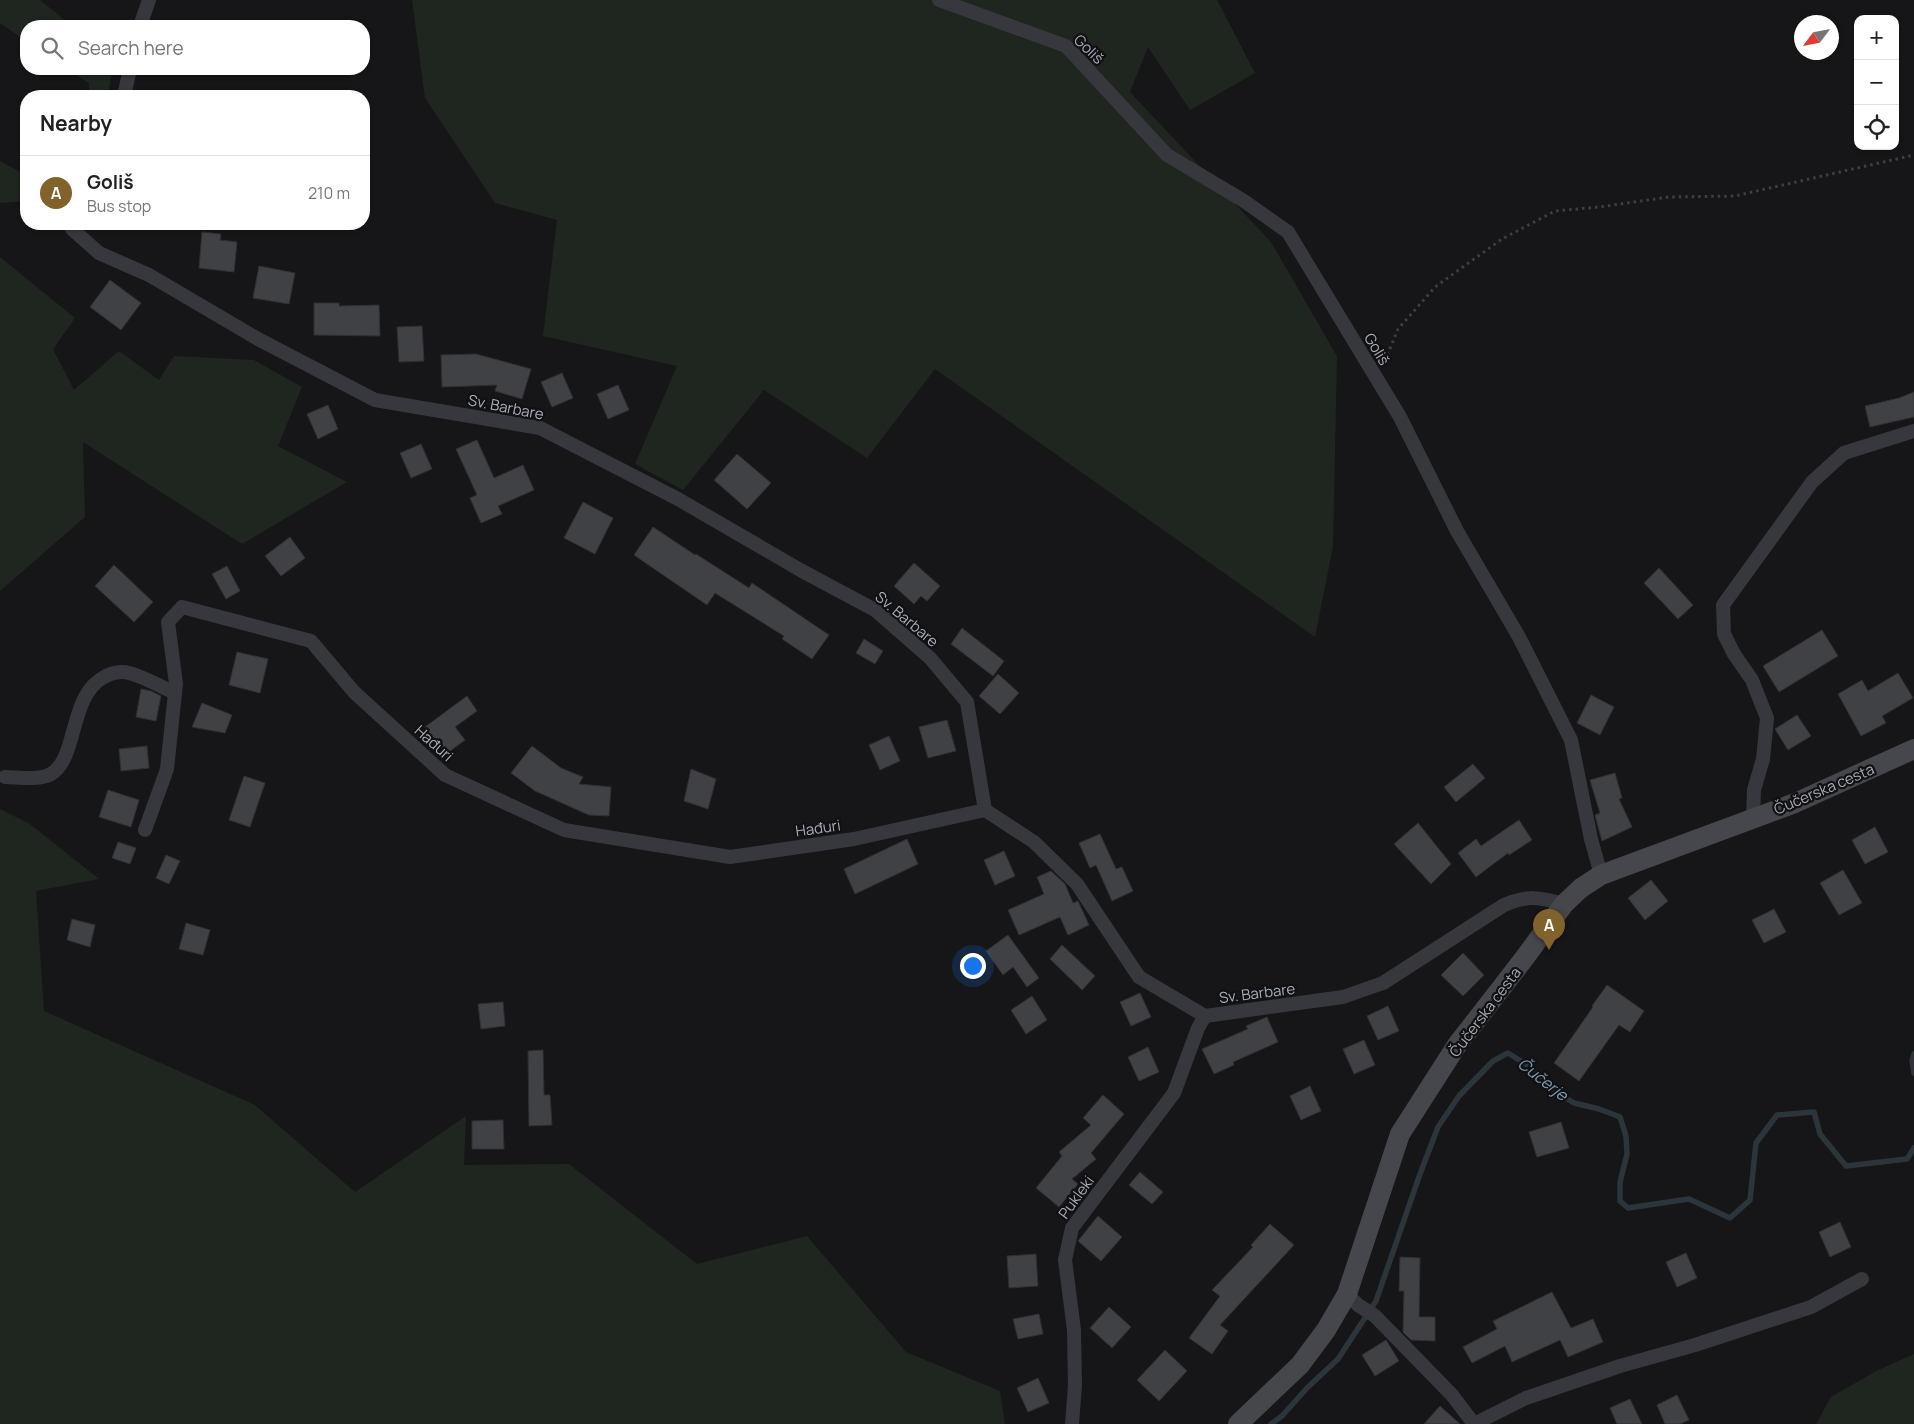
<!DOCTYPE html>
<html lang="en">
<head>
<meta charset="utf-8">
<style>
  :root { --surface:#fff; --page:#f2f2f2; --text:#222; --muted:#767676; --line:#e0e0e0; --accent:#80622a }
  body { margin:0; font-family:Manrope,sans-serif; background:var(--page); color:var(--text) }
  .controls { position:absolute; right:15px; top:15px; display:grid; overflow:hidden; border-radius:10px; box-shadow:0 1px 4px #0004 }
  .controls button { width:45px; height:45px; display:grid; place-items:center; padding:0; border:0; border-bottom:1px solid var(--line); background:var(--surface); color:var(--text); font:25px sans-serif }
  .compass { position:absolute; left:1794px; top:15px; width:45px; height:45px; border-radius:50%; background:var(--surface); box-shadow:0 1px 4px #0004; rotate:238deg }
  .you { position:absolute; left:972px; top:965px; width:18px; height:18px; margin:-12px; border:4px solid #fff; border-radius:50%; background:#1a73e8; box-shadow:0 0 0 8px #1a73e833 }
  .badge { display:grid; place-items:center; width:32px; height:32px; border-radius:50%; background:var(--accent); color:#fff; font-size:16px; font-weight:700 }
  .pin { position:absolute; translate:-50% -41px; filter:drop-shadow(0 1px 2px #0008) }
  .pin::after { content:''; position:absolute; top:26px; width:18px; height:15px; background:inherit; clip-path:polygon(0 0,100% 0,50% 100%) }
  .list { margin:0; padding:0; list-style:none }
  h2 { display:flex; justify-content:space-between; align-items:center; height:65px; margin:0; padding:0 20px; font-size:21px }
  h2 small { font-size:16px; font-weight:400; color:var(--muted) }
  .list li { display:grid; grid-template-columns:32px 1fr auto; gap:15px; align-items:center; box-sizing:border-box; height:75px; padding:0 20px; border-top:1px solid var(--line) }
  .list b { display:block; font-size:19px; white-space:nowrap }
  .list p { margin:0; font-size:16px; white-space:nowrap; color:var(--muted) }
  .list em { font-size:16px; font-style:normal; color:var(--muted) }
  .icon { flex:none; width:28px; height:28px; fill:none; stroke:currentColor; stroke-width:2; stroke-linecap:round; stroke-linejoin:round }
  .map { position:relative; flex:none; width:1914px; height:1424px; overflow:hidden }
  .search { position:absolute; background:var(--surface); box-shadow:0 1px 4px #0004; left:20px; top:20px; width:350px; height:55px; display:flex; align-items:center; gap:12px; box-sizing:border-box; padding:0 18px; border-radius:20px; color:var(--muted); font-size:19px }
  .panel { position:absolute; background:var(--surface); box-shadow:0 1px 4px #0004; left:20px; top:90px; width:350px; height:140px; border-radius:20px }
  .map>svg:first-child { display:block }
  .green { fill:#1e261f }
  .lines { fill:none; stroke-linecap:round; stroke-linejoin:round }
  .stream { stroke:#2c353c; stroke-width:5.5 }
  .building { fill:#404145; stroke:#303034 }
  .path { stroke:#3d3f44; stroke-width:3; stroke-dasharray:2.5 4; stroke-linecap:butt }
  .street { stroke:#37383d; stroke-width:14 }
  .secondary { stroke:#45474d; stroke-width:20 }
  .labels { text-anchor:middle; dominant-baseline:central; stroke-width:4.5; stroke-linejoin:round; paint-order:stroke }
  .street-label { font-size:15px; fill:#a8adb8; stroke:#111113 }
  .water-label { font-size:16px; font-style:italic; fill:#7f9bb3; stroke:#111113 }
</style>
</head>
<body>
<div class="map">
<svg width="1914" height="1424" viewBox="0 0 1914 1424">
  <rect width="100%" height="100%" fill="#161618"/>
  <g class="green">
    <path d="M 0,0 L 40,0 L 72,26 L 26,26 L 26,41 L 0,23 Z"/>
    <path d="M 412,0 L 1217,0 L 1255,73 L 1190,110 L 1148,47 L 1130,92 L 1271,242 L 1337,356 L 1333,547 L 1315,637 L 935,369 L 867,458 L 764,390 L 683,490 L 635,464 L 677,366 L 543,336 L 557,220 L 495,203 L 425,98 Z"/>
    <path d="M 67,69 L 112,69 L 108,96 L 89,96 L 89,83 Z"/>
    <path d="M 0,161 L 26,175 L 26,201 L 0,203 Z"/>
    <path d="M 0,257 L 75,318 L 53,349 L 74,390 L 119,351 L 159,380 L 174,356 L 254,360 L 302,387 L 278,446 L 347,482 L 242,544 L 83,442 L 85,517 L 0,591 Z"/>
    <path d="M 0,809 L 30,824 L 99,879 L 36,891 L 44,1011 L 255,1105 L 355,1192 L 466,1116 L 464,1165 L 569,1164 L 697,1264 L 807,1236 L 906,1352 L 1000,1391 L 1005,1424 L 0,1424 Z"/>
    <path d="M 1914,1354 L 1914,1424 L 1816,1424 L 1831,1397 L 1878,1370 Z"/>
  </g>
  <g class="lines">
    <g class="stream">
      <path d="M 1914,1054 L 1912,1061 L 1914,1073"/>
      <path d="M 1271,1424 L 1282,1416 L 1307,1388 L 1338,1359 L 1376,1301 L 1420,1174 L 1438,1127 L 1459,1096 L 1493,1061 L 1508,1053 L 1529,1066 L 1551,1089 L 1574,1103 L 1599,1109 L 1620,1117 L 1626,1136 L 1627,1154 L 1620,1182 L 1620,1201 L 1628,1208 L 1689,1199 L 1730,1218 L 1750,1200 L 1756,1143 L 1777,1115 L 1814,1112 L 1820,1134 L 1846,1166 L 1907,1159 L 1914,1148"/>
    </g>
  </g>
  <g class="building">
    <path d="M 202,232 L 221,234 L 220,240 L 237,242 L 234,272 L 199,268 Z"/>
    <path d="M 259,266 L 295,273 L 289,304 L 253,298 Z"/>
    <path d="M 110,280 L 141,303 L 121,330 L 90,307 Z"/>
    <path d="M 314,303 L 339,303 L 339,306 L 379,305 L 380,336 L 314,335 Z"/>
    <path d="M 422,326 L 424,361 L 399,362 L 397,327 Z"/>
    <path d="M 476,354 L 531,369 L 522,399 L 495,391 L 497,385 L 442,387 L 441,355 Z"/>
    <path d="M 562,373 L 573,398 L 552,407 L 541,382 Z"/>
    <path d="M 618,385 L 629,410 L 608,419 L 597,394 Z"/>
    <path d="M 1914,392 L 1914,417 L 1870,427 L 1865,406 L 1899,398 Z"/>
    <path d="M 328,405 L 338,429 L 318,439 L 307,414 Z"/>
    <path d="M 477,440 L 494,478 L 523,465 L 534,490 L 498,506 L 502,514 L 481,523 L 470,498 L 477,495 L 456,449 Z"/>
    <path d="M 421,444 L 432,469 L 411,478 L 400,453 Z"/>
    <path d="M 737,454 L 771,483 L 747,509 L 714,480 Z"/>
    <path d="M 583,502 L 613,518 L 595,554 L 564,538 Z"/>
    <path d="M 653,527 L 695,555 L 696,554 L 749,588 L 752,583 L 829,635 L 812,659 L 782,639 L 784,636 L 715,593 L 707,605 L 634,555 Z"/>
    <path d="M 290,537 L 305,558 L 281,576 L 265,556 Z"/>
    <path d="M 914,563 L 940,586 L 927,601 L 921,596 L 914,604 L 894,586 Z"/>
    <path d="M 114,565 L 153,602 L 134,622 L 95,586 Z"/>
    <path d="M 227,566 L 240,591 L 226,599 L 212,574 Z"/>
    <path d="M 1659,568 L 1693,605 L 1678,619 L 1644,583 Z"/>
    <path d="M 962,628 L 1004,661 L 993,676 L 951,644 Z"/>
    <path d="M 1822,630 L 1838,656 L 1779,692 L 1763,666 Z"/>
    <path d="M 864,639 L 883,651 L 875,664 L 856,653 Z"/>
    <path d="M 237,652 L 268,659 L 260,693 L 229,685 Z"/>
    <path d="M 1898,673 L 1913,698 L 1882,716 L 1886,723 L 1861,736 L 1838,694 L 1862,680 L 1868,691 Z"/>
    <path d="M 998,674 L 1019,693 L 1000,714 L 979,696 Z"/>
    <path d="M 141,689 L 151,691 L 161,696 L 156,721 L 136,717 Z"/>
    <path d="M 1591,695 L 1614,707 L 1600,735 L 1577,723 Z"/>
    <path d="M 467,696 L 477,711 L 455,727 L 465,740 L 446,754 L 425,727 Z"/>
    <path d="M 202,703 L 232,715 L 225,733 L 192,727 Z"/>
    <path d="M 1797,715 L 1811,736 L 1788,750 L 1775,729 Z"/>
    <path d="M 947,720 L 956,751 L 928,758 L 919,727 Z"/>
    <path d="M 889,736 L 900,761 L 880,770 L 869,745 Z"/>
    <path d="M 147,746 L 149,768 L 121,771 L 119,749 Z"/>
    <path d="M 532,746 L 561,768 L 583,777 L 579,784 L 611,787 L 609,816 L 589,815 L 535,791 L 511,773 Z"/>
    <path d="M 1473,764 L 1485,778 L 1456,802 L 1444,787 Z"/>
    <path d="M 691,769 L 716,779 L 708,809 L 684,801 Z"/>
    <path d="M 1615,773 L 1622,798 L 1619,799 L 1632,827 L 1602,841 L 1595,815 L 1600,813 L 1590,780 Z"/>
    <path d="M 244,776 L 265,783 L 250,827 L 229,820 Z"/>
    <path d="M 108,790 L 139,800 L 131,827 L 99,817 Z"/>
    <path d="M 1519,820 L 1532,840 L 1509,855 L 1508,853 L 1476,877 L 1458,853 L 1476,839 L 1481,846 Z"/>
    <path d="M 1418,823 L 1451,864 L 1431,884 L 1394,844 Z"/>
    <path d="M 1875,827 L 1888,852 L 1865,864 L 1852,840 Z"/>
    <path d="M 1100,834 L 1116,869 L 1122,867 L 1133,891 L 1112,901 L 1096,865 L 1090,868 L 1079,843 Z"/>
    <path d="M 907,839 L 918,864 L 855,894 L 844,869 Z"/>
    <path d="M 118,842 L 136,848 L 130,864 L 112,858 Z"/>
    <path d="M 1004,851 L 1015,876 L 995,885 L 984,860 Z"/>
    <path d="M 166,855 L 180,861 L 169,884 L 156,878 Z"/>
    <path d="M 1843,870 L 1862,903 L 1839,915 L 1820,883 Z"/>
    <path d="M 1051,871 L 1065,884 L 1073,903 L 1078,901 L 1089,925 L 1068,935 L 1060,917 L 1019,935 L 1008,910 L 1044,894 L 1037,877 Z"/>
    <path d="M 1651,880 L 1668,901 L 1645,920 L 1628,898 Z"/>
    <path d="M 1774,909 L 1786,932 L 1764,943 L 1752,920 Z"/>
    <path d="M 72,919 L 95,925 L 90,947 L 67,940 Z"/>
    <path d="M 186,923 L 210,930 L 203,955 L 179,949 Z"/>
    <path d="M 1008,935 L 1039,978 L 1027,987 L 1013,967 L 1003,975 L 986,951 Z"/>
    <path d="M 1062,945 L 1095,976 L 1082,990 L 1050,959 Z"/>
    <path d="M 1463,953 L 1484,975 L 1463,996 L 1441,975 Z"/>
    <path d="M 1607,985 L 1644,1011 L 1630,1032 L 1619,1025 L 1579,1081 L 1554,1063 L 1593,1007 L 1592,1006 Z"/>
    <path d="M 1140,993 L 1151,1017 L 1131,1026 L 1120,1002 Z"/>
    <path d="M 1032,996 L 1047,1020 L 1026,1034 L 1011,1010 Z"/>
    <path d="M 503,1002 L 505,1026 L 481,1029 L 478,1004 Z"/>
    <path d="M 1388,1006 L 1399,1031 L 1378,1040 L 1367,1016 Z"/>
    <path d="M 1267,1017 L 1278,1042 L 1233,1062 L 1234,1065 L 1214,1074 L 1202,1049 L 1248,1029 L 1246,1026 Z"/>
    <path d="M 1364,1040 L 1375,1065 L 1354,1074 L 1343,1049 Z"/>
    <path d="M 1148,1047 L 1159,1072 L 1139,1081 L 1128,1057 Z"/>
    <path d="M 543,1050 L 544,1095 L 550,1095 L 552,1125 L 529,1126 L 528,1051 Z"/>
    <path d="M 1310,1086 L 1321,1111 L 1301,1120 L 1290,1096 Z"/>
    <path d="M 1103,1095 L 1124,1114 L 1091,1153 L 1096,1159 L 1072,1179 L 1078,1184 L 1059,1207 L 1036,1188 L 1062,1156 L 1059,1152 L 1091,1125 L 1083,1118 Z"/>
    <path d="M 503,1120 L 504,1149 L 472,1149 L 472,1121 Z"/>
    <path d="M 1561,1122 L 1569,1148 L 1537,1157 L 1529,1132 Z"/>
    <path d="M 1140,1172 L 1163,1192 L 1152,1204 L 1129,1185 Z"/>
    <path d="M 1098,1216 L 1122,1237 L 1101,1261 L 1078,1241 Z"/>
    <path d="M 1840,1222 L 1851,1247 L 1830,1257 L 1819,1232 Z"/>
    <path d="M 1270,1224 L 1294,1245 L 1220,1325 L 1228,1331 L 1212,1354 L 1189,1338 L 1220,1296 L 1212,1290 L 1253,1247 L 1251,1245 Z"/>
    <path d="M 1686,1253 L 1697,1278 L 1677,1287 L 1666,1262 Z"/>
    <path d="M 1036,1254 L 1038,1286 L 1009,1288 L 1007,1256 Z"/>
    <path d="M 1400,1257 L 1420,1258 L 1419,1317 L 1435,1317 L 1435,1341 L 1411,1340 L 1403,1332 L 1404,1291 L 1399,1291 Z"/>
    <path d="M 1552,1292 L 1571,1328 L 1593,1319 L 1603,1342 L 1568,1357 L 1560,1340 L 1512,1362 L 1505,1346 L 1472,1363 L 1463,1347 L 1497,1329 L 1493,1321 Z"/>
    <path d="M 1109,1307 L 1131,1327 L 1112,1348 L 1090,1328 Z"/>
    <path d="M 1039,1314 L 1043,1334 L 1018,1339 L 1013,1319 Z"/>
    <path d="M 1386,1340 L 1399,1361 L 1375,1376 L 1362,1355 Z"/>
    <path d="M 1165,1350 L 1187,1371 L 1159,1401 L 1137,1380 Z"/>
    <path d="M 1038,1378 L 1049,1403 L 1028,1412 L 1017,1388 Z"/>
    <path d="M 1677,1395 L 1689,1420 L 1680,1424 L 1665,1424 L 1657,1405 Z"/>
    <path d="M 1630,1399 L 1642,1424 L 1617,1424 L 1610,1408 Z"/>
    <path d="M 1440,1406 L 1460,1424 L 1424,1424 Z"/>
  </g>
  <g class="lines">
    <path class="path" d="M 1385,361 L 1398,329 L 1435,287 L 1502,239 L 1555,211 L 1599,207 L 1669,197 L 1735,196 L 1914,155"/>
    <g class="street">
      <path d="M 939,0 L 1066,46 L 1167,155 L 1244,201 L 1288,232 L 1400,417 L 1457,531 L 1519,637 L 1571,740 L 1591,839 L 1601,875"/>
      <path d="M 140,26 L 149,0"/>
      <path d="M 124,96 L 130,69"/>
      <path d="M 73,224 L 72,229 L 99,253 L 149,275 L 258,339 L 375,400 L 540,428 L 678,499 L 802,571 L 875,610 L 930,658 L 967,702 L 985,810 L 1034,842 L 1077,884 L 1139,977 L 1205,1016 L 1343,997 L 1383,983 L 1504,905 C 1528,895 1539,897 1564,904"/>
      <path d="M 5,777 C 18,777 38,781 51,774 C 79,757 68,694 106,676 C 113,673 122,671 129,673 C 142,676 162,687 175,693"/>
      <path d="M 1753,818 L 1754,790 L 1763,759 L 1767,718 L 1752,680 L 1734,654 L 1724,634 L 1723,605 L 1812,482 L 1844,453 L 1914,431"/>
      <path d="M 145,830 L 167,769 L 175,693 L 176,684 L 168,622 L 182,607 L 311,641 L 354,692 L 445,775 L 564,830 L 730,857 L 854,839 L 985,810"/>
      <path d="M 1347,1294 L 1358,1305 L 1375,1316 L 1452,1395 L 1474,1424 L 1526,1398 L 1620,1366 L 1695,1345 L 1811,1307 L 1862,1279"/>
      <path d="M 1072,1424 L 1075,1385 L 1074,1330 L 1065,1260 L 1072,1228 L 1174,1093 L 1198,1028 L 1205,1016"/>
    </g>
    <path class="secondary" d="M 1238,1424 L 1300,1365 L 1326,1330 L 1347,1294 L 1400,1134 L 1457,1045 L 1523,960 L 1564,904 L 1581,888 L 1601,875 L 1795,803 L 1914,749"/>
  </g>
  <g class="labels">
    <g class="street-label">
      <text transform="translate(1089 49) rotate(44)">Goliš</text>
      <text transform="translate(1377 349) rotate(59)">Goliš</text>
      <text transform="translate(506 407) rotate(11)">Sv. Barbare</text>
      <text transform="translate(907 619) rotate(40)">Sv. Barbare</text>
      <text transform="translate(434 743) rotate(42)">Hađuri</text>
      <text transform="translate(1824 789) rotate(-23)">Čučerska cesta</text>
      <text transform="translate(818 828) rotate(-8)">Hađuri</text>
      <text transform="translate(1257 993) rotate(-7)">Sv. Barbare</text>
      <text transform="translate(1485 1012) rotate(-53)">Čučerska cesta</text>
      <text transform="translate(1076 1197) rotate(-54)">Pukleki</text>
    </g>
    <g class="water-label">
      <text transform="translate(1543 1079) rotate(38)">Čučerje</text>
    </g>
  </g>
</svg>
<div class="controls">
<button>+</button>
<button>−</button>
<button><svg class="icon" aria-label="locate" viewBox="0 0 24 24"><circle cx="12" cy="12" r="6"/><path d="M12 2v4M12 18v4M2 12h4M18 12h4"/></svg></button>
</div>
<svg class="compass" viewBox="-18 -18 36 36"><path d="M0-13l5 13h-10z" fill="#e53935"/><path d="M0 13l5-13h-10z" fill="#767676"/></svg>
<div class="you"></div>
<div class="pin badge" style="left:1549px;top:950px">A</div>
<div class="search"><svg class="icon" aria-label="search" viewBox="0 0 24 24"><circle cx="10" cy="10" r="6"/><path d="M15 15l6 6"/></svg>Search here</div>
<section class="panel">
<h2>Nearby<small></small></h2>
<ul class="list">
<li><span class="badge">A</span><div><b>Goliš</b><p>Bus stop</p></div><em>210 m</em></li>
</ul>
</section>
</div>
</body>
</html>
